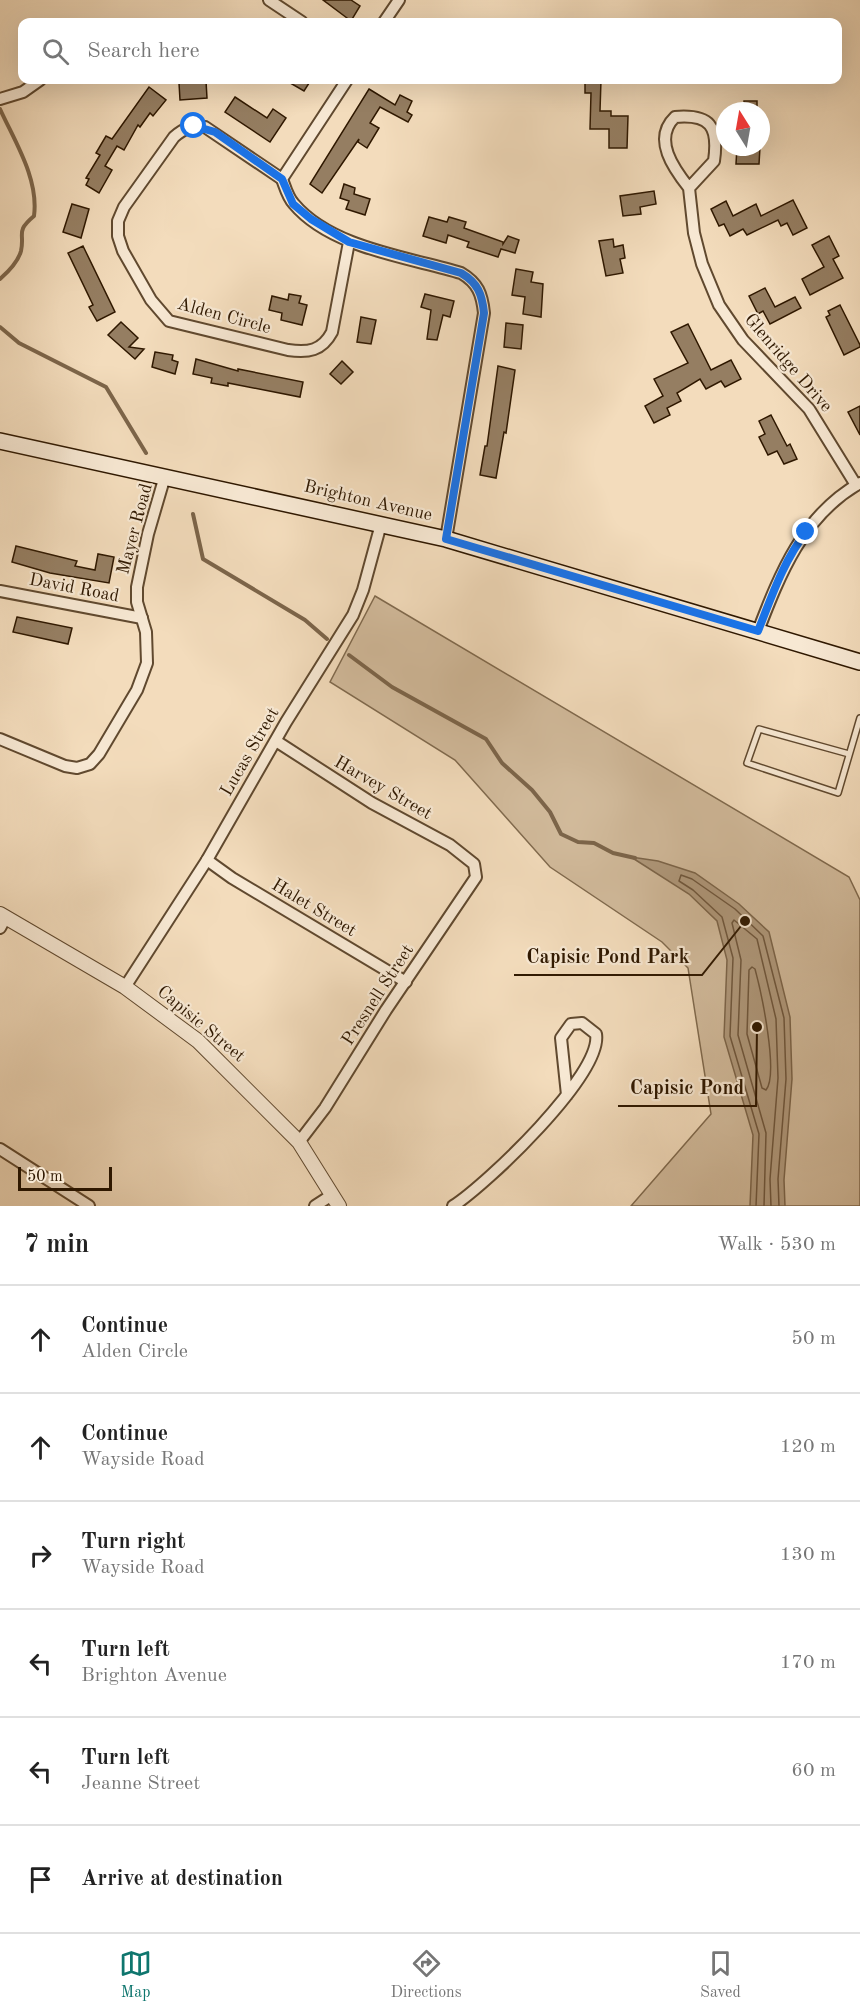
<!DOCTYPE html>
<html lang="en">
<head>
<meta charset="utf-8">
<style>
  :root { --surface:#fff; --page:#f2f2f2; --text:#222; --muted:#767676; --line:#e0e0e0; --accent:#0f766e }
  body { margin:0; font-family:"Old Standard TT",serif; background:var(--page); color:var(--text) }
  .compass { position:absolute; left:716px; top:102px; width:54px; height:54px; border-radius:50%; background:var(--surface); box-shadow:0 6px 24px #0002; rotate:349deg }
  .scale { position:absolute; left:18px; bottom:15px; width:94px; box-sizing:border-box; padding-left:6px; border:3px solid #2f1800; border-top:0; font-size:16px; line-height:21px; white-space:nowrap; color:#2f1800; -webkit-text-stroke:4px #f7e8d3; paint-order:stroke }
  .stop { position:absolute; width:18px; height:18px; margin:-14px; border:4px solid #1a73e8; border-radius:50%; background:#fff }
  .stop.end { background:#1a73e8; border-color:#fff; box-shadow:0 2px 6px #0008 }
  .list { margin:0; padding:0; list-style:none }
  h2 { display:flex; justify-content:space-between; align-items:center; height:78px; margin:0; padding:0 24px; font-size:26px }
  h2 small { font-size:20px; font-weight:400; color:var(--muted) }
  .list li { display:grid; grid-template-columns:39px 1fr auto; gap:18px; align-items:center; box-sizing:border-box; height:108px; padding:0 24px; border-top:2px solid var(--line) }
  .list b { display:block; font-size:22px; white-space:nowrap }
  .list p { margin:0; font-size:20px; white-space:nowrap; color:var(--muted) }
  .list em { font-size:20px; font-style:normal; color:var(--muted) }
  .icon { flex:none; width:33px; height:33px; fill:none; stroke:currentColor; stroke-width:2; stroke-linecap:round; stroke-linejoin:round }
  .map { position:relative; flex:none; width:860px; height:1206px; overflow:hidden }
  .search { position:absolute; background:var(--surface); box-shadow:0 6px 24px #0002; left:18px; right:18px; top:18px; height:66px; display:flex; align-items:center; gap:15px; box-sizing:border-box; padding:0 21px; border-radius:12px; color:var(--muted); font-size:22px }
  .sheet { height:726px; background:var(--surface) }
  nav { display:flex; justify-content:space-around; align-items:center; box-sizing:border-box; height:84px; border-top:2px solid var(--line); background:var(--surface); font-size:16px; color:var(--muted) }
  nav a { display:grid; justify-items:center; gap:3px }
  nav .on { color:var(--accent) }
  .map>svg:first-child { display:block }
  .green { fill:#d2bb9c; stroke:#806a4e; stroke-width:1.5 }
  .water { fill:#b0997c; stroke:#7c654a; stroke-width:1.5 }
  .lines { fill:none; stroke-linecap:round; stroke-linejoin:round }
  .shore { stroke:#70583e; stroke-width:1.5 }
  .stream { stroke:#7c654a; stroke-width:4 }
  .building { fill:#957e62; stroke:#2f1800; stroke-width:1.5 }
  .service-casing { stroke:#60492f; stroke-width:8 }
  .minor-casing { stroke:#60492f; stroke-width:14 }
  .tertiary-casing { stroke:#60492f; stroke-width:16 }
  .secondary-casing { stroke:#2f1800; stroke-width:18 }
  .service { stroke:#f7e8d3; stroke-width:5 }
  .minor { stroke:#f7e8d3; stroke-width:10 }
  .tertiary { stroke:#f7e8d3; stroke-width:14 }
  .secondary { stroke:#f7e8d3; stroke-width:15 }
  .route { stroke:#1a73e8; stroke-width:8 }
  .labels { text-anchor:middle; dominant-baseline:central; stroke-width:4.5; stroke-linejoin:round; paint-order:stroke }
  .street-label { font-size:18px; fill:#2f1800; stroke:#f7e8d3 }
  .leader { fill:none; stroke:#2f1800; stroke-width:2 }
  .callout-dot { fill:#2f1800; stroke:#f7e8d3; stroke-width:2 }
  .callout-label { font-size:20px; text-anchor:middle; font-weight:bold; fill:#2f1800; stroke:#f7e8d3; stroke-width:4.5; stroke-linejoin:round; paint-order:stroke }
</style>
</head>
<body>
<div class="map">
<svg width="860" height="1206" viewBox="0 0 860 1206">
  <rect width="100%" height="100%" fill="#f3dcbc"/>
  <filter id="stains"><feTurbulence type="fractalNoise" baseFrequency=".00333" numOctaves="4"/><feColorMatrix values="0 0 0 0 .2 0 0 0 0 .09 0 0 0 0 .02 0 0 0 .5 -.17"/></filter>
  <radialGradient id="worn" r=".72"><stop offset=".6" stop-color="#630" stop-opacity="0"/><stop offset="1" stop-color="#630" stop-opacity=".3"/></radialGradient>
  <path class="green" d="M 375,596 L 849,877 L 860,900 L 860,1206 L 631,1206 L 711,1114 L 688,968 L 662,942 L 550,867 L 455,760 L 330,682 Z"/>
  <path class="water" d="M 631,857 L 658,861 L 695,873 L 739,904 L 769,932 L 790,1017 L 792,1079 L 784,1180 L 785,1206 L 750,1206 L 753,1135 L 724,1037 L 727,960 L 717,921 L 689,894 Z"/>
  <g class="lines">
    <g class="shore">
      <path d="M 752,967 L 755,969 C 761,991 779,1074 766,1090 L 762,1088 L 747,1034 L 749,970 Z"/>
      <path d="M 756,1206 L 759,1134 L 730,1036 L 733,958 L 722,917 L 693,890 L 679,881 L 681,875 L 692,879 L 735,909 L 763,936 L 784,1018 L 786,1079 L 778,1179 L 779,1206"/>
      <path d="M 764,1206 L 766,1133 L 738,1035 L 741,960 L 732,923 L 734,920 L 757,939 L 776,1019 L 778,1078 L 770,1179 L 771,1206"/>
    </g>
    <g class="stream">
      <path d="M 0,109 C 15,142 39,179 34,216 C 15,232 25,233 21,251 C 18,262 8,272 0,279"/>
      <path d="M 0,327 L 19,343 L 106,387 L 146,453"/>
      <path d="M 193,514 L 203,559 L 305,620 L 327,639"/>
      <path d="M 349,655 L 392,687 L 486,739 L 502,763 L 532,790 L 550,812 L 561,834 L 578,842 L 594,843 L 613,853 L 635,858"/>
    </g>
  </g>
  <g class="building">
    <path d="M 323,0 L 351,0 L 360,6 L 351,21 Z"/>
    <path d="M 285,80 L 311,80 L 304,91 Z"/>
    <path d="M 585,80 L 601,80 L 600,111 L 611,111 L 611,116 L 628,116 L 627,148 L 609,148 L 609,129 L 590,129 L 591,93 L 585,93 Z"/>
    <path d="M 206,81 L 207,98 L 180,100 L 179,83 Z"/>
    <path d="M 149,87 L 166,100 L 153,116 L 150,113 L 140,127 L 138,125 L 124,150 L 117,146 L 105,166 L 112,170 L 99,193 L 86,185 L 89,179 L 86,178 L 100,155 L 96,153 L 106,136 L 112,139 Z"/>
    <path d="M 369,89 L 395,105 L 400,95 L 412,101 L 407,112 L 412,115 L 408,122 L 380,107 L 370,123 L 379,128 L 367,148 L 358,142 L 359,139 L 322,193 L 310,184 Z"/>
    <path d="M 235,97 L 267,118 L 273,109 L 286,118 L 270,142 L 225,112 Z"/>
    <rect x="744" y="101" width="13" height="10"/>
    <path d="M 737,147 L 760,147 L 759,164 L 736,164 Z"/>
    <path d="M 344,184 L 355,188 L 354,194 L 370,199 L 365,215 L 346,209 L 349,201 L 340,198 Z"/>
    <path d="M 654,191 L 656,204 L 640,207 L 641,214 L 623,216 L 620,196 Z"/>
    <path d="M 793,200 L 807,228 L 793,235 L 787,223 L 781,226 L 778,220 L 747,235 L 743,229 L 730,236 L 724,224 L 719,226 L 711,209 L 726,201 L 733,216 L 756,204 L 761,216 Z"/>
    <path d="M 72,204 L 89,209 L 81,238 L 63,232 Z"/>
    <path d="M 429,217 L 447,222 L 449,217 L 466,222 L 464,228 L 503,242 L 503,244 L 508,236 L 519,240 L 515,253 L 501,249 L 498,257 L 467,247 L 469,242 L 448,235 L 446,243 L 423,236 Z"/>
    <path d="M 829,236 L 839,256 L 833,259 L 843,278 L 810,295 L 802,279 L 824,267 L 812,245 Z"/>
    <path d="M 613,239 L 614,247 L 623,245 L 625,258 L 620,259 L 623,273 L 606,276 L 599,241 Z"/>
    <path d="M 83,246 L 115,312 L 97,321 L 89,307 L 93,305 L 68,253 Z"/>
    <path d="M 516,269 L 533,272 L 531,282 L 543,284 L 541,317 L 523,314 L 525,297 L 512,295 Z"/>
    <path d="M 765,288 L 775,307 L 795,297 L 801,308 L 770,324 L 763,311 L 758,314 L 749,296 Z"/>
    <path d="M 289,294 L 301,296 L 299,303 L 307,305 L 302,325 L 281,320 L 282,313 L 269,310 L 272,296 L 288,300 Z"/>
    <path d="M 425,294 L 454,301 L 450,317 L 443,315 L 437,340 L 427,339 L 431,310 L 421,307 Z"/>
    <path d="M 840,305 L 860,345 L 860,347 L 844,355 L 826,317 L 830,315 L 828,311 Z"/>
    <path d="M 361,317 L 376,320 L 371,344 L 357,342 Z"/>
    <path d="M 121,322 L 138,338 L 129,347 L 144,349 L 135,359 L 108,335 Z"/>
    <path d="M 506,323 L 523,325 L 521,349 L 504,347 Z"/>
    <path d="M 688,324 L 711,370 L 731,360 L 741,379 L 725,387 L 721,381 L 706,389 L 700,379 L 677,393 L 681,401 L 667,408 L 670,415 L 654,423 L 645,406 L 663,396 L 654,379 L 688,363 L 671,332 Z"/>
    <path d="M 155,352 L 173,355 L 172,360 L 178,362 L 175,374 L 152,367 Z"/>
    <path d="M 196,359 L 238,371 L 238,369 L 303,382 L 300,397 L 228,383 L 228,386 L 211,383 L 212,378 L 193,374 Z"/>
    <path d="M 342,361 L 353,372 L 341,384 L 330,374 Z"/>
    <path d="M 498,366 L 515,370 L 506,433 L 504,432 L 496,478 L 480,475 L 485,446 L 487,446 Z"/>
    <path d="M 860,406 L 860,435 L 848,412 Z"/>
    <path d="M 771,415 L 787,446 L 790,444 L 797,459 L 784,464 L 777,451 L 768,455 L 759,437 L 765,434 L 759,421 Z"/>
    <path d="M 16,546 L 77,561 L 75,566 L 95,570 L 98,554 L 114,557 L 109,583 L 50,573 L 12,562 Z"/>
    <path d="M 17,617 L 72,628 L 68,644 L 13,632 Z"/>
  </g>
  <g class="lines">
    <defs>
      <path id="service" d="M 849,754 L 759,729 L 747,763 L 838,793 L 860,718"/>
      <g id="minor">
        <path d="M 269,0 L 302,22"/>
        <path d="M 384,22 L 399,0"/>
        <path d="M 347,80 L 282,179 C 285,187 288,198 294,204 C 331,248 408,257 461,273 C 478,283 482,294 484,313 L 446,539"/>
        <path d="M 0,99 L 23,92 L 40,80"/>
        <path d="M 282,179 L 205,127 C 191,126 184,128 174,137 L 124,207 L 118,221 L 118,236 L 123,251 L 151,300 L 169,321 L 288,350 C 308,353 322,351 332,332 L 349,242"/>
        <path d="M 689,188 C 674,169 652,139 675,117 C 710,114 719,126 714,161 L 689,188 L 694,233 L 702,264 L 719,305 L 743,340 L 809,409 L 856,485"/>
        <path d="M 0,591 L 142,618"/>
        <path d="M 758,631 C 780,574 803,515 860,483"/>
        <path d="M 0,739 L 65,766 L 77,768 L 90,764 L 99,754 L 137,690 L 147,663 L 146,632 L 137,602 L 137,587 L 148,534 L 165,476"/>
        <path d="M 276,741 L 372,803 L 450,845 L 474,864 L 476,877 L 386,1010 L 325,1108 L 299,1142"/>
        <path d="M 207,860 L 232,878 L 406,982"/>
        <path d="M 0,928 L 6,917"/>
        <path d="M 125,987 L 207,860 L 286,722 L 353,615 L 363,590 L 381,524"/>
        <path d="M 0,1149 L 89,1206"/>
        <path d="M 315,1206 L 332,1195"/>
        <path d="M 453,1206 C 486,1185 603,1074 596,1034 L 582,1023 L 571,1024 L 561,1038 L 567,1095"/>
      </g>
      <path id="tertiary" d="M 0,914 L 125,987 L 198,1041 L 299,1142 L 339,1206"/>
      <path id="secondary" d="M 0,441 L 446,539 L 860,662"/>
    </defs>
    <use href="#service" class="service-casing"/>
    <use href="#minor" class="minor-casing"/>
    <use href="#tertiary" class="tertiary-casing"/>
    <use href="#secondary" class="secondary-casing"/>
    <use href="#service" class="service"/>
    <use href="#minor" class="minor"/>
    <use href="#tertiary" class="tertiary"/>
    <use href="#secondary" class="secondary"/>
  </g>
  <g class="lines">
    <path class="route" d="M 194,126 L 215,132 L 282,179 L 293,204 L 311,219 L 349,242 L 461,273 C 478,283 482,294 484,313 L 446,539 L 758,631 C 772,596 783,562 806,532"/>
  </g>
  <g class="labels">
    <g class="street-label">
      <text transform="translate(224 316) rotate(15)">Alden Circle</text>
      <text transform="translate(788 363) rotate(49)">Glenridge Drive</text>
      <text transform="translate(368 501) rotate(13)">Brighton Avenue</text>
      <text transform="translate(135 529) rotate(-75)">Mayer Road</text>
      <text transform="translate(74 588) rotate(11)">David Road</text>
      <text transform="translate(250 752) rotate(-60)">Lucas Street</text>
      <text transform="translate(383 788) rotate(30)">Harvey Street</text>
      <text transform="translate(314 908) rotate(31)">Halet Street</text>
      <text transform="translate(378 995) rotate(-57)">Presnell Street</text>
      <text transform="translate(201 1024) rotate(40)">Capisic Street</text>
    </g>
  </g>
  <path class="leader" d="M745 921L702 975H514M757 1027L756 1106H618"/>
  <g class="callout-dot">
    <circle cx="745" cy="921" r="6"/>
    <circle cx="757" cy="1027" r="6"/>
  </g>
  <g class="callout-label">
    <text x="608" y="963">Capisic Pond Park</text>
    <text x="687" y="1094">Capisic Pond</text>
  </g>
  <rect width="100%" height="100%" filter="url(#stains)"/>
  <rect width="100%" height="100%" fill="url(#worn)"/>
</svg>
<svg class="compass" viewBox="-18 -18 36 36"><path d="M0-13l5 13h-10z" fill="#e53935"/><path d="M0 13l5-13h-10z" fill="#767676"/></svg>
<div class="scale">50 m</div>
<div class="stop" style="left:194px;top:126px"></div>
<div class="stop end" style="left:806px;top:532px"></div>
<div class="search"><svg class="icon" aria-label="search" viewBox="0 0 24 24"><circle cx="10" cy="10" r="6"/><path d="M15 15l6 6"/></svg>Search here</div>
</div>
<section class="sheet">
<h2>7 min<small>Walk · 530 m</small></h2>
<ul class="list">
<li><svg class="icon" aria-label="ahead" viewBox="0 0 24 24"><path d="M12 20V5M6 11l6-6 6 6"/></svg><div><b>Continue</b><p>Alden Circle</p></div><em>50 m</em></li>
<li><svg class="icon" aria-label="ahead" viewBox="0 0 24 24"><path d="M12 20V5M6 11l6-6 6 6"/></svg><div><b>Continue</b><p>Wayside Road</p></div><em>120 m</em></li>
<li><svg class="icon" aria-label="right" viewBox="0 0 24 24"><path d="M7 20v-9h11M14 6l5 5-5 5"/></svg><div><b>Turn right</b><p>Wayside Road</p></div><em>130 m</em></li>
<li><svg class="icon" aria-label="left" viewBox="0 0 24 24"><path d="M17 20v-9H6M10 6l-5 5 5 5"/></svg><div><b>Turn left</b><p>Brighton Avenue</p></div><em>170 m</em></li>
<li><svg class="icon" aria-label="left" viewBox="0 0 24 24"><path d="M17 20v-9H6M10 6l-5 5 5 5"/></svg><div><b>Turn left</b><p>Jeanne Street</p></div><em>60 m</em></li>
<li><svg class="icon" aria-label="arrive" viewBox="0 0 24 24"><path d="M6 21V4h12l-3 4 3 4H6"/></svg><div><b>Arrive at destination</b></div></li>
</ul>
</section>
<nav>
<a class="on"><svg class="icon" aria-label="map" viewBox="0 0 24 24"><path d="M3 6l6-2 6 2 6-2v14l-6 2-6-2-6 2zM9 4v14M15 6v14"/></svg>Map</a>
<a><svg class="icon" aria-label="directions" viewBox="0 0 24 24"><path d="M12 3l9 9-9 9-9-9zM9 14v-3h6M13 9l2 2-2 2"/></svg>Directions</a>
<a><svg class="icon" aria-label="saved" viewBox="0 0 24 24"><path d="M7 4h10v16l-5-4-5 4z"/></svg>Saved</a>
</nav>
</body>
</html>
